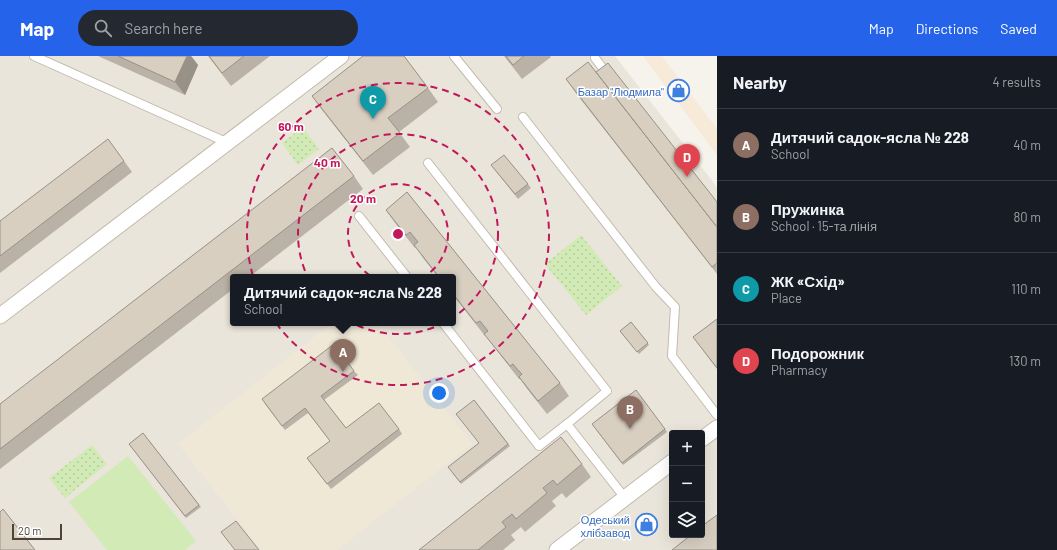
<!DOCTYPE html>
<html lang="en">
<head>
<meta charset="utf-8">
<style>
  :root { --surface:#171b24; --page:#242831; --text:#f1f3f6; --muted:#9ea1a6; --line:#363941; --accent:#2563eb }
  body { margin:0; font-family:Barlow,sans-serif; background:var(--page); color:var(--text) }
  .controls { position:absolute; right:12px; bottom:12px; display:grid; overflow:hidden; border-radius:4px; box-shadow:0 4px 16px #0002 }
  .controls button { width:36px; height:36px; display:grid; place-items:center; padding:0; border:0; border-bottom:1px solid var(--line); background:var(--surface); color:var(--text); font:20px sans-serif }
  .scale { position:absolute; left:12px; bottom:10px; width:50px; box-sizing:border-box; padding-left:4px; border:2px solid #4b4439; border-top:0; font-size:11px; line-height:14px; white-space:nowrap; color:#4b4439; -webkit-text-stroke:3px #fff; paint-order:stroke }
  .you { position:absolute; left:439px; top:337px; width:14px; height:14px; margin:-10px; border:3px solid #fff; border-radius:50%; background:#1a73e8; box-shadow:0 0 0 6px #1a73e833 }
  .badge { display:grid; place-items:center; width:26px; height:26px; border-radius:50%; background:var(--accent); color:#fff; font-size:13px; font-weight:700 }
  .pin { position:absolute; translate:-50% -33px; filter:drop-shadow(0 1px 2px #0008) }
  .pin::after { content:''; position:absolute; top:21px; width:14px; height:12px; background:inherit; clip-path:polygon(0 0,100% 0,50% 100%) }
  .popup { position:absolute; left:230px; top:218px; width:226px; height:52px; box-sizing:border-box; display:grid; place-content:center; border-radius:4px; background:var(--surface); filter:drop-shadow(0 1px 3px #0005); font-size:13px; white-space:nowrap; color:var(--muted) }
  .popup b { font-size:15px; color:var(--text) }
  .popup::after { content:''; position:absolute; left:50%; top:100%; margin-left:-8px; border:8px solid transparent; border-top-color:var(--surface) }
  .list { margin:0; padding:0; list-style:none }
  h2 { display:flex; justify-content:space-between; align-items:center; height:52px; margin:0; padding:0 16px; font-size:17px }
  h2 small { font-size:13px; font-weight:400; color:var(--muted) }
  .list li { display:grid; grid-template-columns:26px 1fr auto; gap:12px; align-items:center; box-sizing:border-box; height:72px; padding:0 16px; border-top:1px solid var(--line) }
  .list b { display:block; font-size:15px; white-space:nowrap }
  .list p { margin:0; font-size:13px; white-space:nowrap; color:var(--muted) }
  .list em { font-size:13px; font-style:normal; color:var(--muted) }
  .icon { flex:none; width:22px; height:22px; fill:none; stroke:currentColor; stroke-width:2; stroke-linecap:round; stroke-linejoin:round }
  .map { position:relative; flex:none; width:717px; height:494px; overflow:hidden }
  header { display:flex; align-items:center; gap:24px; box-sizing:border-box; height:56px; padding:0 20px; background:var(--accent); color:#fff }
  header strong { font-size:19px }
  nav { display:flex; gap:22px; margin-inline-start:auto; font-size:14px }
  .search { width:280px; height:36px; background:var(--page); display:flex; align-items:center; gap:10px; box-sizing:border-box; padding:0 14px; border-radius:22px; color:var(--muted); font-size:15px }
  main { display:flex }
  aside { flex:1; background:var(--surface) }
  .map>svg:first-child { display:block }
  .residential { fill:#eae5da; fill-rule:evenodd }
  .commercial { fill:#f7ead8 }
  .education { fill:#efe8d6 }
  .grass { fill:url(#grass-dots) }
  .garden { fill:#d2eab5 }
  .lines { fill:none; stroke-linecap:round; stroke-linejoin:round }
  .lane-casing { stroke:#c2bbae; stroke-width:10 }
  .street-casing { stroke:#c2bbae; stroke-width:17 }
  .lane { stroke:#fff; stroke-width:8 }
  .street { stroke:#fff; stroke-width:15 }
  .wall { fill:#bab2a6 }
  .shaded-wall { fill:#979187 }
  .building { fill:#d8cfc1; stroke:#979187 }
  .ring { fill:none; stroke:#c2185b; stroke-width:2; stroke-dasharray:7 5 }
  .labels { text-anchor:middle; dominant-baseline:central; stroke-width:3; stroke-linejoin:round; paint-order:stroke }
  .shop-label { font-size:11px; fill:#366cbe; stroke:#fff; text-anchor:end }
  .centre { fill:#c2185b; stroke:#fff; stroke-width:2 }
  .ring-label { font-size:12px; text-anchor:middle; font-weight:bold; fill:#c2185b; stroke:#fff; stroke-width:3; stroke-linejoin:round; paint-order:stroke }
</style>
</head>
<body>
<header>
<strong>Map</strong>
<div class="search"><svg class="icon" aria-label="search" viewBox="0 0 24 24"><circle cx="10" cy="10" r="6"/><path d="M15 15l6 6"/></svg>Search here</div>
<nav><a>Map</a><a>Directions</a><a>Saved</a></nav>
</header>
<main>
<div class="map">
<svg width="717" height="494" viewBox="0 0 717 494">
  <defs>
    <pattern id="grass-dots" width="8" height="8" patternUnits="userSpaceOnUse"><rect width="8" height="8" fill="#d2eab5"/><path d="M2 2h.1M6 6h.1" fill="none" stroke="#b6ca9c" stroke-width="1.8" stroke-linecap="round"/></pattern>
  </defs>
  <rect width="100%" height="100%" fill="#f6f3ec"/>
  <path class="residential" d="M 0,0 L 615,0 L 717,131 L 717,494 L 0,494 ZM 233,221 L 453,221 L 453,267 L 233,267 ZM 672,377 L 702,377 L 702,479 L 672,479 Z"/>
  <path class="commercial" d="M 643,0 L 662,0 L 717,73 L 717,99 Z"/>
  <path class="education" d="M 332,267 L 378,267 L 472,388 L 337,494 L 261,494 L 178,388 Z"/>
  <g class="grass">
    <path d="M 303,71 L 319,93 L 298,109 L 282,87 Z"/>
    <path d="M 581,179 L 622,230 L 586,259 L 545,208 Z"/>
    <path d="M 92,389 L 107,408 L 65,442 L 49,422 Z"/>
  </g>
  <path class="garden" d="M 128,400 L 196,485 L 185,494 L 107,494 L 69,446 Z"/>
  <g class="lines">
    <defs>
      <g id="lane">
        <path d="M 34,0 L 226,86"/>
        <path d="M 454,0 L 497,53"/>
        <path d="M 595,2 L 608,19"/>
        <path d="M 523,61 L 656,231 L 675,251 L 672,300 L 717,359"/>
        <path d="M 428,107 L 607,335 L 567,368"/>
        <path d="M 359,160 L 407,221"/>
        <path d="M 443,267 L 539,390 L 567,368 L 625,442"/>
      </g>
      <g id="street">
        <path d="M 0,260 L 341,0"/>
        <path d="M 702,383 L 717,372"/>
        <path d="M 557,494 L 672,406"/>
      </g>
    </defs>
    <use href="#lane" class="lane-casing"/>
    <use href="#street" class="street-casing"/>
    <use href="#lane" class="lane"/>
    <use href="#street" class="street"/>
  </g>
  <g class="wall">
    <path d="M 98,0 L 191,0 L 198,9 L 185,39 Z"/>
    <path d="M 208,0 L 270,0 L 231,30 Z"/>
    <path d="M 504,0 L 550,0 L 551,1 L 522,23 Z"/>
    <path d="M 596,16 L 717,146 L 717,218 L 575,36 L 566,23 Z"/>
    <path d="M 428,32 L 438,46 L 399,76 L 410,91 L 373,119 L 322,54 L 312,40 Z"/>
    <path d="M 124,105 L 132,116 L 0,217 L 0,165 Z"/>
    <path d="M 491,109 L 528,128 L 531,132 L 518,143 Z"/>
    <path d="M 354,120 L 363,133 L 249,221 L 233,221 L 233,233 L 0,413 L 0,348 Z"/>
    <path d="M 407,136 L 560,327 L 569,340 L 547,358 L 528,334 L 520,323 L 519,323 L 494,291 L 486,280 L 485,280 L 453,239 L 453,221 L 438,221 L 423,202 L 416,191 L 415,192 L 395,167 L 386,154 Z"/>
    <path d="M 717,263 L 717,313 L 693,281 Z"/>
    <path d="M 631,266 L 649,289 L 639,298 L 620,275 Z"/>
    <path d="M 354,315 L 358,319 L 324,344 L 346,372 L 399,373 L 402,378 L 331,433 L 307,402 L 330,385 L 308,357 L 285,374 L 265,348 Z"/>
    <path d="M 474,344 L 510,390 L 461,428 L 448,411 L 479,387 Z"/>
    <path d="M 592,368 L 665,373 L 667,376 L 623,409 Z"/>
    <path d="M 143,377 L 201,451 L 186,462 L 129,388 Z"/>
    <path d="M 582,408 L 591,421 L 566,442 L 562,437 L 552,445 L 556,450 L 525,476 L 521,471 L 511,479 L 515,484 L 503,494 L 419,494 Z"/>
  </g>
  <path class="shaded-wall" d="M 187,0 L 191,0 L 198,9 L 185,39 L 175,26 Z"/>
  <g class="building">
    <path d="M 118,0 L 187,0 L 175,26 Z"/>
    <path d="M 209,0 L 244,0 L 222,17 Z"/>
    <path d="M 363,0 L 404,0 L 428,32 L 388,62 L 400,77 L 363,105 L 312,40 Z"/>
    <path d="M 506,0 L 524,0 L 513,9 Z"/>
    <path d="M 588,6 L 717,171 L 717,207 L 712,211 L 566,23 Z"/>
    <path d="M 608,7 L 717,146 L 717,171 L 596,16 Z"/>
    <path d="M 108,83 L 124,105 L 0,200 L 0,165 Z"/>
    <path d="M 332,92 L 354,120 L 0,393 L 0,348 Z"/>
    <path d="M 504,99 L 528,128 L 515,138 L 491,109 Z"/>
    <path d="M 407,136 L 560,327 L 538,345 L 519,321 L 522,318 L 517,313 L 513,308 L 510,310 L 484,278 L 488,275 L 480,265 L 476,267 L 453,238 L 453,221 L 445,221 L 444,220 L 443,221 L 439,221 L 414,189 L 418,186 L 410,176 L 406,179 L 386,154 Z"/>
    <path d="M 717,263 L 717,312 L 693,281 Z"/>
    <path d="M 631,266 L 648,287 L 637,296 L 620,275 Z"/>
    <path d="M 334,288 L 354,315 L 321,340 L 346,372 L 379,347 L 399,373 L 327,428 L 307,402 L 330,385 L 305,352 L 282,370 L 262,343 Z"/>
    <path d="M 636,334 L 665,373 L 622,407 L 592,368 Z"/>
    <path d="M 474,344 L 508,388 L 460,426 L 448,411 L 479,387 L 456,358 Z"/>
    <path d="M 143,377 L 199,449 L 185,460 L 129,388 Z"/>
    <path d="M 561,381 L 582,408 L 557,429 L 553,424 L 543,432 L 547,437 L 516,463 L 512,458 L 502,466 L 506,471 L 478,494 L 419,494 Z"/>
    <path d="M 3,453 L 35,494 L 0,494 L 0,456 Z"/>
    <path d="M 717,459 L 717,494 L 672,494 L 691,479 L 702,479 L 702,470 Z"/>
    <path d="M 236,465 L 259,494 L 235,494 L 221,476 Z"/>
  </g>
  <g class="ring">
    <circle cx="398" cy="178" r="50"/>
    <circle cx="398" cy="178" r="100"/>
    <circle cx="398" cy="178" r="151"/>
  </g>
  <defs>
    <symbol id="shop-ring" viewBox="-11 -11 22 22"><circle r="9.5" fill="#fff" stroke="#3f7fe0" stroke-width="1.5"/><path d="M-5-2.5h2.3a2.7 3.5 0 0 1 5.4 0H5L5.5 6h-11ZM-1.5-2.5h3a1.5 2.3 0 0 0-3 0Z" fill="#3f7fe0"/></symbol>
  </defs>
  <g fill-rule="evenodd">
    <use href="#shop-ring" x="666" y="22" width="25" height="25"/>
    <use href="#shop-ring" x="634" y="456" width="25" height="25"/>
  </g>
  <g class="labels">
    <g class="shop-label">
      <text x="664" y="35">Базар "Людмила"</text>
      <text x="630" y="463">Одеський<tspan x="630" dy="13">хлібзавод</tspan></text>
    </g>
  </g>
  <circle cx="398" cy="178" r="6" class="centre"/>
  <g class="ring-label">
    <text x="291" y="75">60 m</text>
    <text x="327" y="111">40 m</text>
    <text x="363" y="147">20 m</text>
  </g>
</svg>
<div class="controls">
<button>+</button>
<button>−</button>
<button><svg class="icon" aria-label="layers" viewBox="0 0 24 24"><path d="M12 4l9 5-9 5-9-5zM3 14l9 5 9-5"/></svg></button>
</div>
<div class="scale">20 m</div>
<div class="you"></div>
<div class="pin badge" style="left:343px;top:316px;background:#8d6e63">A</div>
<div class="popup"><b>Дитячий садок-ясла № 228</b>School</div>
<div class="pin badge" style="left:630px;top:373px;background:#8d6e63">B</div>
<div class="pin badge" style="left:373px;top:63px;background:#0f9aa8">C</div>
<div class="pin badge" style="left:687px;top:121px;background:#e0444e">D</div>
</div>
<aside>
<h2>Nearby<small>4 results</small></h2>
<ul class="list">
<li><span class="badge" style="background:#8d6e63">A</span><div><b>Дитячий садок-ясла № 228</b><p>School</p></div><em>40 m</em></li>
<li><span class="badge" style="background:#8d6e63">B</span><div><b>Пружинка</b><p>School · 15-та лінія</p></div><em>80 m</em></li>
<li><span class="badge" style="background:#0f9aa8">C</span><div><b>ЖК «Схід»</b><p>Place</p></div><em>110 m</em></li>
<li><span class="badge" style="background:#e0444e">D</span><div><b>Подорожник</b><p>Pharmacy</p></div><em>130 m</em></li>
</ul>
</aside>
</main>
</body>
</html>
